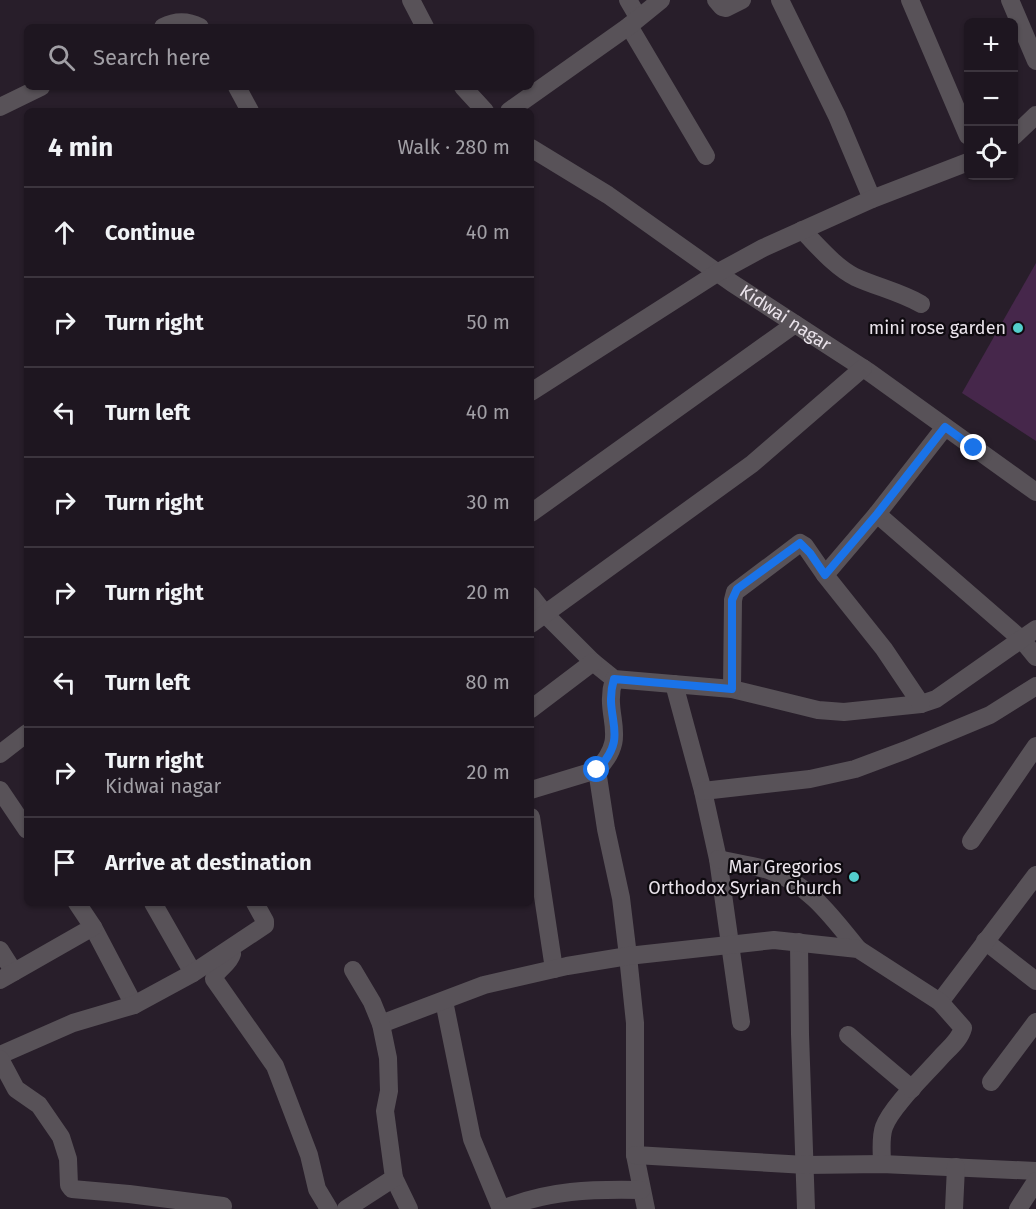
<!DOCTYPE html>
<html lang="en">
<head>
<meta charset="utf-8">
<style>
  :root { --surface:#1e1620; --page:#2b232d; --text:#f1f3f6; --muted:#a19fa5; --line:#3c353e }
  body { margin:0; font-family:"Fira Sans",sans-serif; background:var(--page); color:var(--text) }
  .controls { position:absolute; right:18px; top:18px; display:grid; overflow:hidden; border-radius:9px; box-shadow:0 2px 4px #0004 }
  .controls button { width:54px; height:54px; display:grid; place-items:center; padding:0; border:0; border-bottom:2px solid var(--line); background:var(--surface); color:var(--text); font:30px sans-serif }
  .stop { position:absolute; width:18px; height:18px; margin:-14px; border:4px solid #1a73e8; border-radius:50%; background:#fff }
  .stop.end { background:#1a73e8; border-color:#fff; box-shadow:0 2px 6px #0008 }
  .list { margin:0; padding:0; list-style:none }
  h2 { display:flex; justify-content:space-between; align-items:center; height:78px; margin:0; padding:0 24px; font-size:26px }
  h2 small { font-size:20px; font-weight:400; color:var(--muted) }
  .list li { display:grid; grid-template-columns:39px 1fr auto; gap:18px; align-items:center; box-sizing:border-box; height:90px; padding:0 24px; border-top:2px solid var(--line) }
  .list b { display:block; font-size:22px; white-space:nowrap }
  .list p { margin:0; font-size:20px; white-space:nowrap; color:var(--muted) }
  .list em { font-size:20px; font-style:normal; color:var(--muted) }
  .icon { flex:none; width:33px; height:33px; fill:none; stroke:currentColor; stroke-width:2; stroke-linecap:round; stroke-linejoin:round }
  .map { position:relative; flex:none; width:1036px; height:1209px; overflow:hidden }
  .search { position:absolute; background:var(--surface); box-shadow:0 2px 4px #0004; left:24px; top:24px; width:510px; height:66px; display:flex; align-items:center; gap:15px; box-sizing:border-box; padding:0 21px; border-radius:9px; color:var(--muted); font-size:22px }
  .panel { position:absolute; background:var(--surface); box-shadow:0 2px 4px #0004; left:24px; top:108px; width:510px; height:798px; border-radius:9px }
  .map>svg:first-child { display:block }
  .green { fill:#46274b }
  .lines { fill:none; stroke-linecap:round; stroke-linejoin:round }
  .minor { stroke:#585258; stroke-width:18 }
  .route { stroke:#1a73e8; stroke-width:8 }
  .poi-dot { fill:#53cdcb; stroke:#0e0a0f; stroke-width:2 }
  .labels { text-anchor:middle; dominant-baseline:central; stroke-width:4.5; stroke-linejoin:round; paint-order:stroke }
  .street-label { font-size:18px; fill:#eae3eb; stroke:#0e0a0f }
  .poi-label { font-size:18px; fill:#eae3eb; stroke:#0e0a0f; text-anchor:end }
</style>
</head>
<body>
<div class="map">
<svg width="1036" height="1209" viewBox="0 0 1036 1209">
  <rect width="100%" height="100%" fill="#281e2a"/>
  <path class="green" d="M 1036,263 L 1036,441 L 962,393 Z"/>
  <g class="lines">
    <g class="minor">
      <path d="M 411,0 L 425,27"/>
      <path d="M 628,0 L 638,17"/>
      <path d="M 716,0 L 722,7 L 726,8 L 742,0"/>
      <path d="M 780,0 L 837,116 L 872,199"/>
      <path d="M 910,0 L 968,136"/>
      <path d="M 1010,0 L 1036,61"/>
      <path d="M 629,26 L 706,156"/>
      <path d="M 163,27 C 175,21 188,21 200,27"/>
      <path d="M 237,87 L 250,111"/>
      <path d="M 463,87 L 485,111"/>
      <path d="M 0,107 L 41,87"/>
      <path d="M 509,111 L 629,26 L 661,0"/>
      <path d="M 1014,136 L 1036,115"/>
      <path id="s1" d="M 531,148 L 608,195 L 732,283 L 869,372 L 1036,492"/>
      <path d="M 802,230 C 818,246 835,267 855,277 C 877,287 900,292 921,304"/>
      <path d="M 531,392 L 717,273 L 763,248 L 872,199 L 968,162"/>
      <path d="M 531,513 L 795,324"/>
      <path d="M 877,514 L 1022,640 L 1036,657"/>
      <path d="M 531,596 L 546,615 L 593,662 L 614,679 L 732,689 L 818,710 L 844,712 L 921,704 L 936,699 L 1036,629"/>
      <path d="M 531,624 L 752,464 L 863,368"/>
      <path d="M 614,679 C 602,718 631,735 597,770 L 606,829 L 621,898 L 628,956 L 635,1023 L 635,1155 L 646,1209"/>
      <path d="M 674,684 L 703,791 L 718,859 L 741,1022"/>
      <path d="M 732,689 L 733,600 L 735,592 L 800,543 L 805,546 L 825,575"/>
      <path d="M 921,704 L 884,649 L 825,575 L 877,514 L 945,427"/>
      <path d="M 531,709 L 593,662"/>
      <path d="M 0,754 L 27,733"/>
      <path d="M 0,790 L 27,830"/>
      <path d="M 531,790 L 597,770"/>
      <path d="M 703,791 L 810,779 L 855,769 L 906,750 L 990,715 L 1036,686"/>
      <path d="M 531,817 L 554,969"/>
      <path d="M 971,841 L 1036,746"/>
      <path d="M 718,859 C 735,863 752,865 768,870 C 808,883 833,918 858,949"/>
      <path d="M 153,903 L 193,973"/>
      <path d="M 93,927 L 134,1005"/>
      <path d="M 985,941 L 1036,981"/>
      <path d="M 799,942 L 800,1034 L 806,1209"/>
      <path d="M 0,950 L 14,972"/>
      <path d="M 232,954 C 229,965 216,969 214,979 L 275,1066 L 309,1155 L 317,1189 L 329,1209"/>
      <path d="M 0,980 L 93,927 L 77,903"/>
      <path d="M 444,1001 L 472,1139 L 501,1209"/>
      <path d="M 940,1002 L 1036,875"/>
      <path d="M 381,1024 L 484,985 L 567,966 L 628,956 L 774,940 L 858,949 L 940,1002 L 963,1028 C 960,1040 948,1049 940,1058 C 926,1074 891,1107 884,1127 C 880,1138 882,1152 882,1164"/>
      <path d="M 848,1035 L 912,1089"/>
      <path d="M 0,1055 L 73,1023 L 134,1005 L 193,973 L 265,925 L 265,921 L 255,903"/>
      <path d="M 0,1059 L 16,1089 L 39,1105 L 61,1137 L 68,1159 L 69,1185 L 72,1189 L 129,1194 L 223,1206"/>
      <path d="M 991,1082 L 1036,1022"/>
      <path d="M 635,1155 L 806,1165 L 882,1164 L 1036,1171"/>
      <path d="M 394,1178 L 409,1209"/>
      <path d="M 346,1209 L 394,1178 L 385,1111 L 389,1091 L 388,1058 L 381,1024 L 372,1002 L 353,970"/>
      <path d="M 503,1209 C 548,1190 593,1189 641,1190"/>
      <path d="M 954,1209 L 956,1167"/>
      <path d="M 1018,1209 L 1036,1181"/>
    </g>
  </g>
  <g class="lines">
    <path class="route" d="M 597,770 C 632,734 602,719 614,679 L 732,689 L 732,600 L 737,589 L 800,543 L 810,553 L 825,575 L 877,514 L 945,427 L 974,448"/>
  </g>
  <g class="poi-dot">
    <circle cx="1018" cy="328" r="6"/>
    <circle cx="854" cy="877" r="6"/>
  </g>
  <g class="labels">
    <g class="street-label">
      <text stroke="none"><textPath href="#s1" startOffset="306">Kidwai nagar</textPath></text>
    </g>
    <g class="poi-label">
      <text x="1006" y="328">mini rose garden</text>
      <text x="842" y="867">Mar Gregorios<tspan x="842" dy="21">Orthodox Syrian Church</tspan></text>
    </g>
  </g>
</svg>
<div class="controls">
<button>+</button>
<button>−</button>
<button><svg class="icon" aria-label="locate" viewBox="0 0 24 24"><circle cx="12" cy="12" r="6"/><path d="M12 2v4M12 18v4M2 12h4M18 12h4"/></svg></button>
</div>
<div class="stop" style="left:597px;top:770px"></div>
<div class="stop end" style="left:974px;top:448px"></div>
<div class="search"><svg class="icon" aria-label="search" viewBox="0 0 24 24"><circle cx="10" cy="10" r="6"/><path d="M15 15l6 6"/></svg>Search here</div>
<section class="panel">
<h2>4 min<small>Walk · 280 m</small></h2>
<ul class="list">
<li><svg class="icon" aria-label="ahead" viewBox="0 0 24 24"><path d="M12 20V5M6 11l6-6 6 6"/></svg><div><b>Continue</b></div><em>40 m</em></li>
<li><svg class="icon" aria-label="right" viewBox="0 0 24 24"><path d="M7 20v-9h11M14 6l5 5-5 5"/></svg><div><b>Turn right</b></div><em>50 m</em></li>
<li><svg class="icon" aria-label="left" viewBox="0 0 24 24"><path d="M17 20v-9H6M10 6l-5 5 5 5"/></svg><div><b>Turn left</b></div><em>40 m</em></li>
<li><svg class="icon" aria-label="right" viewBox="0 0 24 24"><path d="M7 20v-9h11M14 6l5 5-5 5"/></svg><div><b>Turn right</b></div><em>30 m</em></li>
<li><svg class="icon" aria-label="right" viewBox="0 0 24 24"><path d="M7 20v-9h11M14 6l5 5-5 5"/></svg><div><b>Turn right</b></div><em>20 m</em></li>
<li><svg class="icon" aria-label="left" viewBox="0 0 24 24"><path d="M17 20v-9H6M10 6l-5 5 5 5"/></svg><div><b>Turn left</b></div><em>80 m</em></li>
<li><svg class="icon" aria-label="right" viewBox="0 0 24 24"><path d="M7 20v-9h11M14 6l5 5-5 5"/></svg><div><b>Turn right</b><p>Kidwai nagar</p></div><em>20 m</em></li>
<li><svg class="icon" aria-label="arrive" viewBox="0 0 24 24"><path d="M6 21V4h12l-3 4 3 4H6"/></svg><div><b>Arrive at destination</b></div></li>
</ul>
</section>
</div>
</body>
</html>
